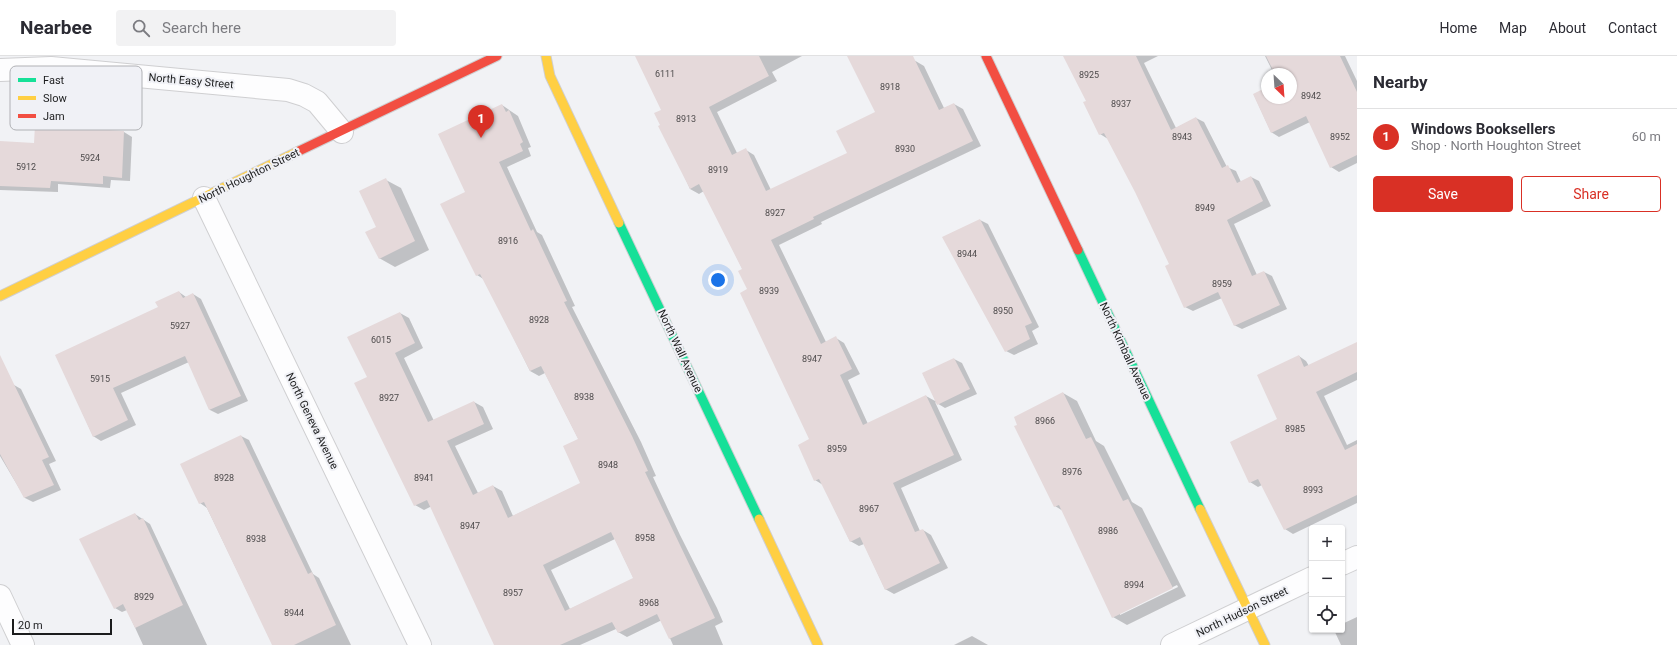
<!DOCTYPE html>
<html lang="en">
<head>
<meta charset="utf-8">
<style>
  :root { --surface:#fff; --page:#f2f2f3; --text:#2b2b33; --muted:#7c7c81; --line:#e1e1e2; --accent:#d93025 }
  body { margin:0; font-family:Roboto,sans-serif; background:var(--page); color:var(--text) }
  .controls { position:absolute; right:12px; bottom:12px; display:grid; overflow:hidden; border-radius:4px; box-shadow:0 1px 3px #0004 }
  .controls button { width:36px; height:36px; display:grid; place-items:center; padding:0; border:0; border-bottom:1px solid var(--line); background:var(--surface); color:var(--text); font:20px sans-serif }
  .compass { position:absolute; left:1261px; top:12px; width:36px; height:36px; border-radius:50%; background:var(--surface); box-shadow:0 1px 3px #0004; rotate:155deg }
  .scale { position:absolute; left:12px; bottom:10px; width:100px; box-sizing:border-box; padding-left:4px; border:2px solid #1b1c1d; border-top:0; font-size:11px; line-height:14px; white-space:nowrap; color:#1b1c1d; -webkit-text-stroke:3px #f0f1f6; paint-order:stroke }
  .you { position:absolute; left:718px; top:224px; width:14px; height:14px; margin:-10px; border:3px solid #fff; border-radius:50%; background:#1a73e8; box-shadow:0 0 0 6px #1a73e833 }
  .badge { display:grid; place-items:center; width:26px; height:26px; border-radius:50%; background:var(--accent); color:#fff; font-size:13px; font-weight:700 }
  .pin { position:absolute; translate:-50% -33px; filter:drop-shadow(0 1px 2px #0008) }
  .pin::after { content:''; position:absolute; top:21px; width:14px; height:12px; background:inherit; clip-path:polygon(0 0,100% 0,50% 100%) }
  .list { margin:0; padding:0; list-style:none }
  h2 { display:flex; justify-content:space-between; align-items:center; height:52px; margin:0; padding:0 16px; font-size:17px }
  h2 small { font-size:13px; font-weight:400; color:var(--muted) }
  .list li { display:grid; grid-template-columns:26px 1fr auto; gap:12px; align-items:center; box-sizing:border-box; height:56px; padding:0 16px; border-top:1px solid var(--line) }
  .list b { display:block; font-size:15px; white-space:nowrap }
  .list p { margin:0; font-size:13px; white-space:nowrap; color:var(--muted) }
  .list em { font-size:13px; font-style:normal; color:var(--muted) }
  .actions { display:flex; gap:8px; padding:12px 16px }
  .actions a { flex:1; padding:9px 0; border:1px solid var(--accent); border-radius:4px; text-align:center; font-size:14px; color:var(--accent) }
  .actions .main { background:var(--accent); color:#fff }
  .icon { flex:none; width:22px; height:22px; fill:none; stroke:currentColor; stroke-width:2; stroke-linecap:round; stroke-linejoin:round }
  .map { position:relative; flex:none; width:1357px; height:589px; overflow:hidden }
  header { display:flex; align-items:center; gap:24px; box-sizing:border-box; height:56px; padding:0 20px; background:var(--surface); border-bottom:1px solid var(--line) }
  header strong { font-size:19px }
  nav { display:flex; gap:22px; margin-inline-start:auto; font-size:14px }
  .search { width:280px; height:36px; background:var(--page); display:flex; align-items:center; gap:10px; box-sizing:border-box; padding:0 14px; border-radius:4px; color:var(--muted); font-size:15px }
  main { display:flex }
  aside { flex:1; background:var(--surface) }
  .map>svg:first-child { display:block }
  .shadow { fill:#0003; fill-rule:evenodd }
  .building { fill:#e5d9da; fill-rule:evenodd }
  .lines { fill:none; stroke-linecap:round; stroke-linejoin:round }
  .street-casing { stroke:#cfcfd1; stroke-width:24 }
  .fast-casing { stroke:#cfcfd1; stroke-width:11 }
  .slow-casing { stroke:#cfcfd1; stroke-width:11 }
  .jam-casing { stroke:#cfcfd1; stroke-width:11 }
  .street { stroke:#fdfdfe; stroke-width:22 }
  .fast { stroke:#16e098; stroke-width:9 }
  .slow { stroke:#ffcf43; stroke-width:9 }
  .jam { stroke:#f24e42; stroke-width:9 }
  .labels { text-anchor:middle; dominant-baseline:central; stroke-width:4; stroke-linejoin:round; paint-order:stroke }
  .number-label { font-size:9px; fill:#4e4b4c }
  .street-label { font-size:11px; fill:#1b1c1d; stroke:#f0f1f6 }
  .key { fill:#f0f1f6; stroke:#b0b1b5; stroke-width:1 }
  .key-label { font-size:11px; fill:#1b1c1d }
</style>
</head>
<body>
<header>
<strong>Nearbee</strong>
<div class="search"><svg class="icon" aria-label="search" viewBox="0 0 24 24"><circle cx="10" cy="10" r="6"/><path d="M15 15l6 6"/></svg>Search here</div>
<nav><a>Home</a><a>Map</a><a>About</a><a>Contact</a></nav>
</header>
<main>
<div class="map">
<svg width="1357" height="589" viewBox="0 0 1357 589">
  <rect width="100%" height="100%" fill="#f1f2f5"/>
  <g class="shadow">
    <path d="M 636,0 L 802,0 L 772,16 L 777,25 L 717,56 L 737,97 L 746,94 L 754,99 L 771,134 L 849,98 L 876,56 L 848,0 L 907,0 L 924,10 L 944,52 L 954,48 L 963,53 L 981,90 L 821,166 L 822,168 L 779,189 L 826,286 L 836,282 L 844,287 L 860,318 L 848,324 L 868,368 L 926,340 L 937,346 L 923,318 L 954,303 L 962,307 L 977,338 L 945,352 L 935,346 L 962,404 L 901,432 L 920,475 L 923,474 L 931,479 L 948,512 L 894,538 L 885,533 L 864,488 L 859,490 L 850,485 L 823,429 L 815,424 L 811,383 L 748,234 L 743,214 L 704,135 L 699,138 L 690,133 L 662,70 L 662,54 Z"/>
    <path d="M 1071,0 L 1158,0 L 1144,7 L 1176,72 L 1196,62 L 1204,66 L 1227,111 L 1236,115 L 1241,126 L 1251,121 L 1259,125 L 1271,150 L 1234,168 L 1257,219 L 1264,216 L 1272,220 L 1287,253 L 1242,273 L 1234,269 L 1222,242 L 1193,255 L 1185,251 L 1170,208 L 1136,135 L 1108,83 L 1100,78 Z"/>
    <path d="M 1265,0 L 1345,0 L 1357,25 L 1357,107 L 1339,116 L 1331,111 L 1310,66 L 1279,81 L 1271,76 L 1254,39 L 1267,32 L 1267,42 L 1291,42 L 1291,18 L 1274,18 Z"/>
    <path d="M 502,49 L 518,60 L 531,91 L 528,92 L 531,100 L 507,111 L 537,176 L 542,179 L 575,250 L 572,251 L 641,386 L 656,420 L 653,421 L 680,479 L 717,552 L 723,566 L 715,570 L 723,589 L 673,589 L 662,564 L 627,581 L 618,576 L 616,573 L 580,589 L 495,589 L 432,450 L 424,454 L 415,449 L 369,322 L 400,257 L 409,262 L 423,292 L 404,302 L 434,365 L 474,346 L 483,351 L 493,373 L 455,390 L 478,437 L 493,430 L 502,435 L 513,460 L 582,427 L 579,384 L 545,317 L 539,320 L 530,315 L 485,224 L 477,219 L 467,137 ZM 615,483 L 634,523 L 570,553 L 551,514 Z"/>
    <path d="M 124,76 L 132,81 L 130,125 L 111,124 L 110,132 L 58,128 L 58,136 L 0,134 L 0,86 L 35,88 Z"/>
    <path d="M 386,124 L 401,132 L 429,194 L 395,211 L 379,202 L 377,171 Z"/>
    <path d="M 980,164 L 988,168 L 1039,271 L 1032,275 L 1038,288 L 1014,299 L 1006,295 L 944,181 Z"/>
    <path d="M 179,236 L 186,241 L 193,238 L 201,243 L 248,345 L 218,358 L 210,354 L 189,306 L 121,337 L 136,369 L 101,385 L 93,380 L 57,300 L 159,252 Z"/>
    <path d="M 1357,287 L 1357,324 L 1324,340 L 1347,389 L 1357,384 L 1357,447 L 1293,478 L 1285,473 L 1262,429 L 1258,431 L 1250,426 L 1279,363 L 1299,300 L 1306,305 L 1309,310 Z"/>
    <path d="M 14,329 L 21,333 L 56,405 L 49,408 L 61,434 L 33,446 L 25,442 L 0,400 L 0,335 Z"/>
    <path d="M 1063,337 L 1077,345 L 1096,385 L 1104,390 L 1132,446 L 1142,452 L 1186,540 L 1127,569 L 1113,561 L 1063,455 L 1055,450 ZM 1177,529 L 1178,531 L 1120,559 L 1120,557 Z"/>
    <path d="M 241,380 L 249,384 L 313,518 L 319,522 L 351,589 L 273,589 L 207,452 L 200,447 Z"/>
    <path d="M 135,458 L 150,468 L 207,589 L 143,589 L 127,554 L 122,556 L 115,552 Z"/>
    <path d="M 1357,561 L 1357,589 L 1341,589 L 1334,574 L 1342,574 L 1342,568 Z"/>
    <path d="M 972,580 L 988,589 L 954,589 Z"/>
  </g>
  <g class="building">
    <path d="M 635,0 L 759,0 L 769,20 L 709,51 L 732,99 L 746,92 L 766,135 L 847,97 L 836,75 L 875,56 L 847,0 L 913,0 L 939,54 L 954,47 L 973,85 L 813,161 L 814,163 L 771,184 L 821,288 L 836,280 L 852,313 L 840,319 L 863,369 L 926,339 L 954,399 L 893,427 L 915,476 L 923,473 L 940,507 L 885,534 L 860,481 L 850,486 L 819,423 L 814,425 L 798,389 L 809,383 L 740,237 L 747,233 L 738,215 L 742,213 L 699,128 L 690,133 L 658,70 L 660,69 L 654,57 L 661,54 Z"/>
    <path d="M 1063,0 L 1136,0 L 1171,74 L 1196,61 L 1222,112 L 1228,109 L 1237,127 L 1251,120 L 1263,145 L 1227,164 L 1252,220 L 1264,215 L 1280,249 L 1234,270 L 1218,236 L 1184,252 L 1165,210 L 1169,208 L 1135,136 L 1104,77 L 1099,79 L 1083,46 L 1086,45 Z"/>
    <path d="M 1266,0 L 1340,0 L 1357,36 L 1357,99 L 1330,112 L 1306,60 L 1271,77 L 1253,38 L 1267,31 L 1267,42 L 1291,42 L 1291,18 L 1275,18 Z"/>
    <path d="M 502,48 L 506,56 L 509,54 L 523,86 L 520,88 L 523,95 L 499,106 L 531,175 L 533,173 L 567,245 L 564,246 L 632,380 L 648,415 L 645,416 L 715,562 L 669,583 L 657,558 L 618,577 L 612,566 L 560,589 L 494,589 L 427,444 L 414,450 L 354,327 L 367,321 L 347,281 L 400,256 L 415,287 L 395,297 L 428,366 L 474,345 L 484,368 L 447,385 L 473,439 L 493,429 L 508,462 L 580,427 L 563,390 L 578,383 L 541,310 L 530,315 L 480,218 L 476,220 L 440,148 L 465,136 L 438,78 ZM 611,476 L 633,522 L 565,555 L 543,509 Z"/>
    <path d="M 35,69 L 124,75 L 122,122 L 103,120 L 103,128 L 51,125 L 50,132 L 0,130 L 0,85 L 34,87 Z"/>
    <path d="M 386,122 L 415,185 L 379,203 L 365,176 L 376,171 L 359,135 Z"/>
    <path d="M 980,163 L 1032,267 L 1025,270 L 1030,283 L 1005,296 L 942,181 Z"/>
    <path d="M 179,235 L 183,242 L 193,237 L 241,340 L 209,354 L 185,300 L 113,332 L 128,364 L 93,381 L 55,299 L 158,251 L 155,246 Z"/>
    <path d="M 1357,286 L 1357,316 L 1316,336 L 1345,394 L 1357,388 L 1357,439 L 1284,474 L 1258,423 L 1249,427 L 1230,386 L 1277,363 L 1257,319 L 1299,299 L 1304,311 Z"/>
    <path d="M 0,299 L 49,401 L 42,404 L 54,429 L 24,442 L 0,398 Z"/>
    <path d="M 954,302 L 970,333 L 937,349 L 922,317 Z"/>
    <path d="M 1063,336 L 1086,383 L 1091,381 L 1123,445 L 1128,443 L 1173,532 L 1112,562 L 1059,449 L 1054,451 L 1014,370 L 1017,369 L 1014,361 Z"/>
    <path d="M 241,379 L 308,518 L 312,516 L 336,569 L 294,589 L 272,589 L 204,446 L 199,448 L 180,408 Z"/>
    <path d="M 135,457 L 139,464 L 143,462 L 183,549 L 135,572 L 123,548 L 114,553 L 79,483 Z"/>
  </g>
  <g class="lines">
    <defs>
      <g id="street">
        <path d="M 0,14 L 51,12 L 288,34 L 304,39 L 317,46 L 342,76"/>
        <path d="M 204,142 L 420,589"/>
        <path d="M 1342,508 L 1357,501"/>
        <path d="M 0,540 L 23,589"/>
        <path d="M 1172,589 L 1312,522"/>
      </g>
      <g id="fast">
        <path d="M 619,167 L 759,463"/>
        <path d="M 1078,194 L 1200,453"/>
      </g>
      <g id="slow">
        <path d="M 546,0 L 550,20 L 619,167"/>
        <path d="M 0,240 L 299,95"/>
        <path d="M 1200,453 L 1265,589"/>
        <path d="M 759,463 L 818,589"/>
      </g>
      <g id="jam">
        <path d="M 986,0 L 1078,194"/>
        <path d="M 299,95 L 497,0"/>
      </g>
    </defs>
    <use href="#street" class="street-casing"/>
    <use href="#fast" class="fast-casing"/>
    <use href="#slow" class="slow-casing"/>
    <use href="#jam" class="jam-casing"/>
    <use href="#street" class="street"/>
    <use href="#fast" class="fast"/>
    <use href="#slow" class="slow"/>
    <use href="#jam" class="jam"/>
  </g>
  <g class="labels">
    <g class="number-label">
      <text x="665" y="18">6111</text>
      <text x="1089" y="19">8925</text>
      <text x="890" y="31">8918</text>
      <text x="1311" y="40">8942</text>
      <text x="1121" y="48">8937</text>
      <text x="686" y="63">8913</text>
      <text x="1182" y="81">8943</text>
      <text x="1340" y="81">8952</text>
      <text x="905" y="93">8930</text>
      <text x="90" y="102">5924</text>
      <text x="26" y="111">5912</text>
      <text x="718" y="114">8919</text>
      <text x="1205" y="152">8949</text>
      <text x="775" y="157">8927</text>
      <text x="508" y="185">8916</text>
      <text x="967" y="198">8944</text>
      <text x="1222" y="228">8959</text>
      <text x="769" y="235">8939</text>
      <text x="1003" y="255">8950</text>
      <text x="539" y="264">8928</text>
      <text x="180" y="270">5927</text>
      <text x="381" y="284">6015</text>
      <text x="812" y="303">8947</text>
      <text x="100" y="323">5915</text>
      <text x="584" y="341">8938</text>
      <text x="389" y="342">8927</text>
      <text x="1045" y="365">8966</text>
      <text x="1295" y="373">8985</text>
      <text x="837" y="393">8959</text>
      <text x="608" y="409">8948</text>
      <text x="1072" y="416">8976</text>
      <text x="224" y="422">8928</text>
      <text x="424" y="422">8941</text>
      <text x="1313" y="434">8993</text>
      <text x="869" y="453">8967</text>
      <text x="470" y="470">8947</text>
      <text x="1108" y="475">8986</text>
      <text x="645" y="482">8958</text>
      <text x="256" y="483">8938</text>
      <text x="1134" y="529">8994</text>
      <text x="513" y="537">8957</text>
      <text x="144" y="541">8929</text>
      <text x="649" y="547">8968</text>
      <text x="294" y="557">8944</text>
    </g>
    <g class="street-label">
      <text transform="translate(191 25) rotate(5)">North Easy Street</text>
      <text transform="translate(249 120) rotate(-26)">North Houghton Street</text>
      <text transform="translate(680 295) rotate(65)">North Wall Avenue</text>
      <text transform="translate(1125 295) rotate(65)">North Kimball Avenue</text>
      <text transform="translate(312 365) rotate(64)">North Geneva Avenue</text>
      <text transform="translate(1242 556) rotate(-26)">North Hudson Street</text>
    </g>
  </g>
  <rect x="10" y="10" width="132" height="64" rx="6" class="key"/>
  <rect x="18" y="22" width="18" height="4" fill="#16e098"/>
  <rect x="18" y="40" width="18" height="4" fill="#ffcf43"/>
  <rect x="18" y="58" width="18" height="4" fill="#f24e42"/>
  <g class="key-label">
    <text x="43" y="28">Fast</text>
    <text x="43" y="46">Slow</text>
    <text x="43" y="64">Jam</text>
  </g>
</svg>
<div class="controls">
<button>+</button>
<button>−</button>
<button><svg class="icon" aria-label="locate" viewBox="0 0 24 24"><circle cx="12" cy="12" r="6"/><path d="M12 2v4M12 18v4M2 12h4M18 12h4"/></svg></button>
</div>
<svg class="compass" viewBox="-18 -18 36 36"><path d="M0-13l5 13h-10z" fill="#e53935"/><path d="M0 13l5-13h-10z" fill="#7c7c81"/></svg>
<div class="scale">20 m</div>
<div class="you"></div>
<div class="pin badge" style="left:481px;top:82px">1</div>
</div>
<aside>
<h2>Nearby<small></small></h2>
<ul class="list">
<li><span class="badge">1</span><div><b>Windows Booksellers</b><p>Shop · North Houghton Street</p></div><em>60 m</em></li>
</ul>
<div class="actions"><a class="main">Save</a><a>Share</a></div>
</aside>
</main>
</body>
</html>
